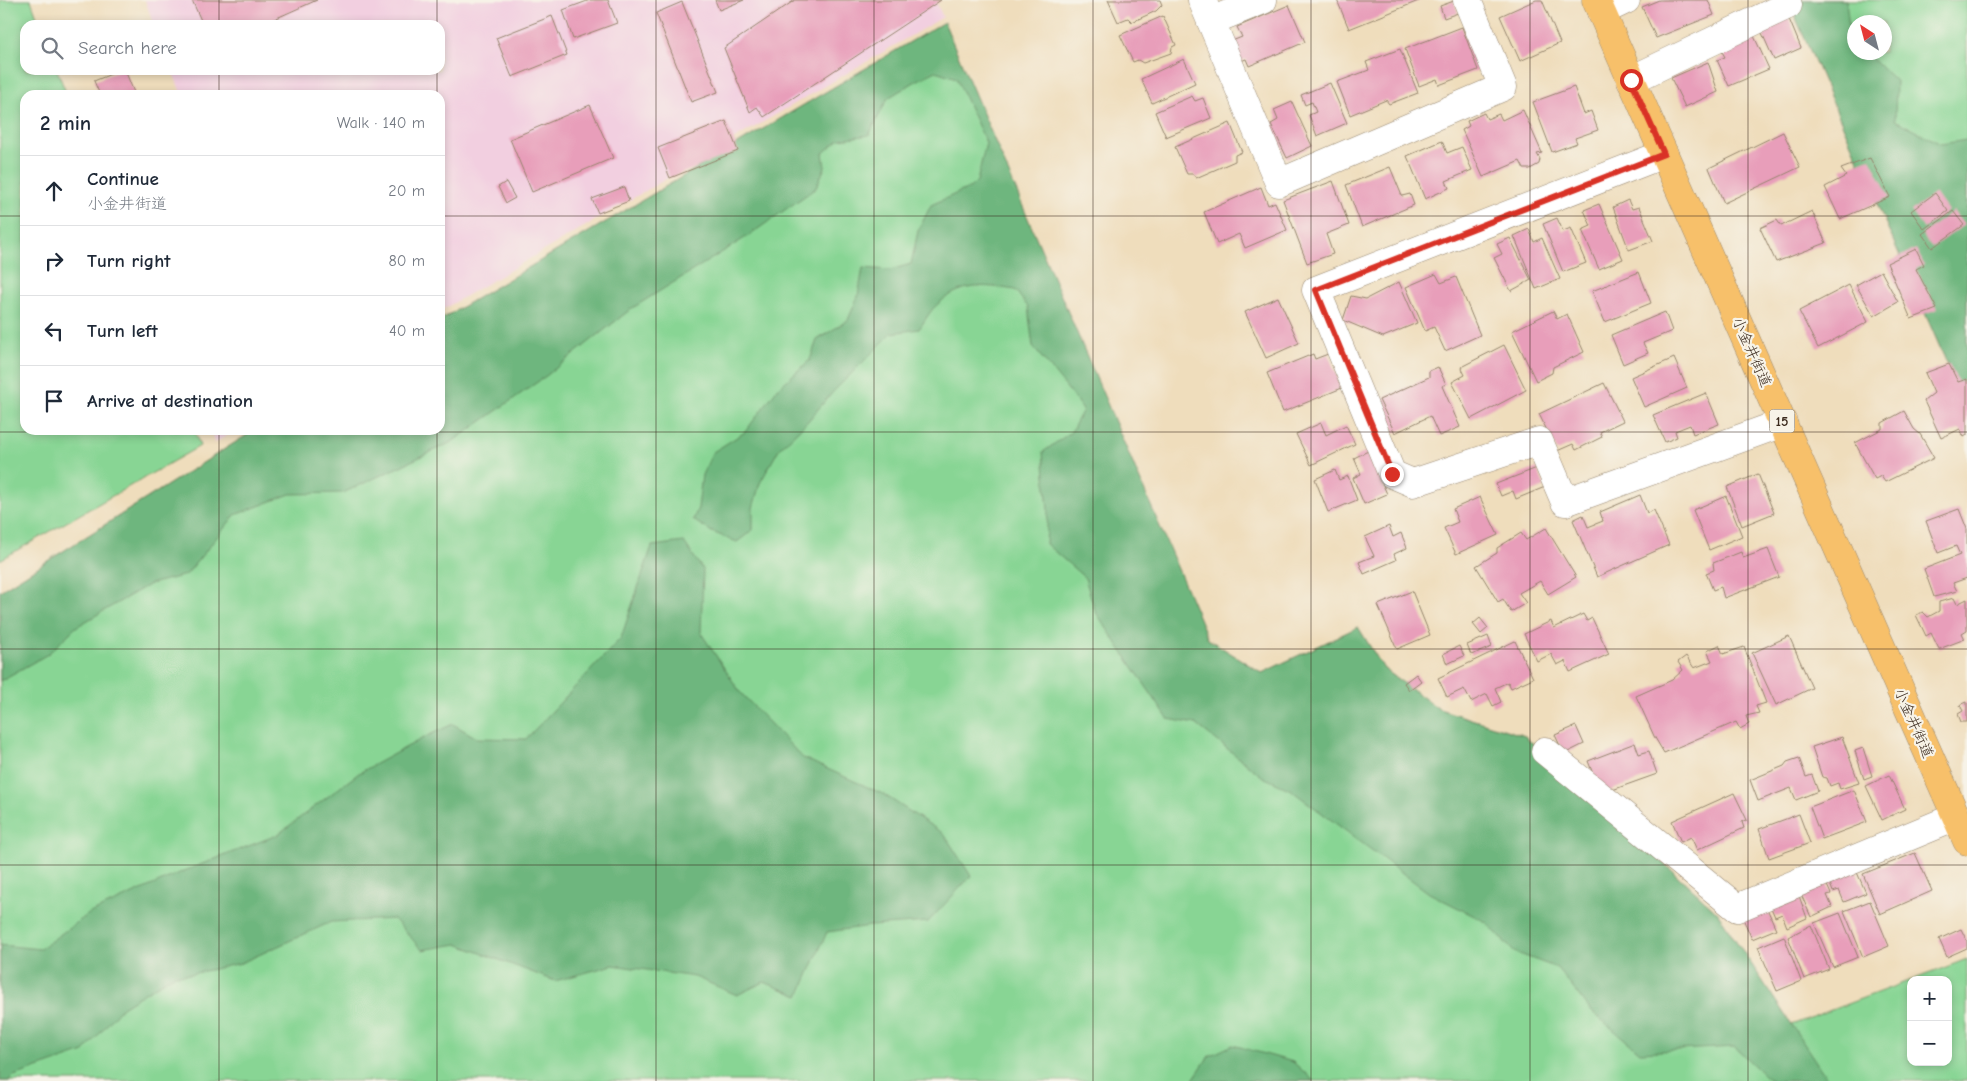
<!DOCTYPE html>
<html lang="en">
<head>
<meta charset="utf-8">
<style>
  :root { --surface:#fff; --page:#f6f6f7; --text:#1f2937; --muted:#747a83; --line:#e0e1e3 }
  body { margin:0; font-family:"Comic Neue","Klee One",sans-serif; background:var(--page); color:var(--text) }
  .controls { position:absolute; right:15px; bottom:15px; display:grid; overflow:hidden; border-radius:10px; box-shadow:0 2px 8px #0003 }
  .controls button { width:45px; height:45px; display:grid; place-items:center; padding:0; border:0; border-bottom:1px solid var(--line); background:var(--surface); color:var(--text); font:25px sans-serif }
  .compass { position:absolute; left:1847px; top:15px; width:45px; height:45px; border-radius:50%; background:var(--surface); box-shadow:0 2px 8px #0003; rotate:324deg }
  .stop { position:absolute; width:15px; height:15px; margin:-11px; border:4px solid #d93025; border-radius:50%; background:#fff }
  .stop.end { background:#d93025; border-color:#fff; box-shadow:0 1px 5px #0008 }
  .list { margin:0; padding:0; list-style:none }
  h2 { display:flex; justify-content:space-between; align-items:center; height:65px; margin:0; padding:0 20px; font-size:21px }
  h2 small { font-size:16px; font-weight:400; color:var(--muted) }
  .list li { display:grid; grid-template-columns:32px 1fr auto; gap:15px; align-items:center; box-sizing:border-box; height:70px; padding:0 20px; border-top:1px solid var(--line) }
  .list b { display:block; font-size:19px; white-space:nowrap }
  .list p { margin:0; font-size:16px; white-space:nowrap; color:var(--muted) }
  .list em { font-size:16px; font-style:normal; color:var(--muted) }
  .icon { flex:none; width:28px; height:28px; fill:none; stroke:currentColor; stroke-width:2; stroke-linecap:round; stroke-linejoin:round }
  .map { position:relative; flex:none; width:1967px; height:1081px; overflow:hidden }
  .search { position:absolute; background:var(--surface); box-shadow:0 2px 8px #0003; left:20px; top:20px; width:425px; height:55px; display:flex; align-items:center; gap:12px; box-sizing:border-box; padding:0 18px; border-radius:15px; color:var(--muted); font-size:19px }
  .panel { position:absolute; background:var(--surface); box-shadow:0 2px 8px #0003; left:20px; top:90px; width:425px; height:345px; border-radius:15px }
  .map>svg:first-child { display:block }
  .built { fill:#f2cfe0 }
  .green { fill:#88d594; stroke:#628059; fill-rule:evenodd }
  .forest { fill:#6eb67e; stroke:#54704e }
  .building { fill:#e89eba }
  .lines { fill:none; stroke-linecap:round; stroke-linejoin:round }
  .minor-casing { stroke:#95846d; stroke-width:29 }
  .major-casing { stroke:#95846d; stroke-width:29 }
  .minor { stroke:#fff; stroke-width:28 }
  .major { stroke:#f7c06b; stroke-width:28 }
  .route { stroke:#d93025; stroke-width:6 }
  .grid { fill:none; stroke:#3b2a1e; stroke-width:1; stroke-opacity:0.55 }
  .labels { text-anchor:middle; dominant-baseline:central; stroke-width:4.5; stroke-linejoin:round; paint-order:stroke }
  .shield { fill:#f7f3e8; stroke:#73665b; stroke-width:1 }
  .shield-label { font-size:14px; font-weight:bold; fill:#3b2a1e }
  .street-label { font-size:15px; fill:#3b2a1e; stroke:#f7f3e8 }
</style>
</head>
<body>
<div class="map">
<svg width="1967" height="1081" viewBox="0 0 1967 1081">
  <rect width="100%" height="100%" fill="#f7f3e8"/>
  <filter id="ink" filterUnits="userSpaceOnUse"><feTurbulence type="fractalNoise" baseFrequency=".02" numOctaves="2"/><feDisplacementMap in="SourceGraphic" scale="10" xChannelSelector="R" yChannelSelector="G"/><feConvolveMatrix kernelMatrix="1 2 1 2 8 2 1 2 1" color-interpolation-filters="sRGB"/></filter>
  <filter id="wash" filterUnits="userSpaceOnUse"><feTurbulence type="fractalNoise" baseFrequency=".0096" numOctaves="4" result="noise"/><feDisplacementMap in="SourceGraphic" scale="20" xChannelSelector="R" yChannelSelector="G"/><feGaussianBlur stdDeviation="1.12" result="paint"/><feColorMatrix in="noise" values="0 0 0 0 0 0 0 0 0 0 0 0 0 0 0 0 0 1.4 0 .05"/><feComposite in="paint" operator="in"/></filter>
  <g filter="url(#wash)">
    <rect width="100%" height="100%" fill="#efddbc"/>
    <g class="built">
      <path d="M 145,0 L 935,0 L 943,17 L 440,311 L 440,95 L 182,95 L 172,70 L 440,70 L 440,25 L 154,25 Z"/>
      <path d="M 211,430 L 237,430 L 214,443 Z"/>
    </g>
    <g class="green">
      <path d="M 0,0 L 31,0 L 40,25 L 25,25 L 25,70 L 57,70 L 67,95 L 25,95 L 25,430 L 194,430 L 200,446 L 0,560 Z"/>
      <path d="M 1788,0 L 1967,0 L 1967,409 ZM 1854,22 L 1884,22 L 1884,52 L 1854,52 Z"/>
      <path d="M 944,22 L 1203,636 L 1262,673 L 1358,627 L 1384,669 L 1439,709 L 1525,736 L 1717,912 L 1791,1025 L 1911,980 L 1911,1062 L 1948,1062 L 1948,980 L 1912,980 L 1967,959 L 1967,1081 L 0,1081 L 0,591 L 255,430 L 440,430 L 440,320 Z"/>
    </g>
    <g class="forest">
      <path d="M 1788,0 L 1846,0 L 1850,36 L 1854,41 L 1854,52 L 1866,53 L 1896,81 L 1895,120 L 1941,144 L 1967,140 L 1967,409 Z"/>
      <path d="M 944,22 L 1208,639 L 1262,673 L 1358,627 L 1384,669 L 1439,709 L 1525,736 L 1717,912 L 1826,1077 L 1826,1081 L 1773,1081 L 1766,1077 L 1735,1047 L 1640,1052 L 1591,1011 L 1557,968 L 1514,952 L 1486,922 L 1429,893 L 1291,790 L 1263,777 L 1196,724 L 1168,719 L 1095,611 L 1085,578 L 1046,544 L 1048,511 L 1043,452 L 1071,432 L 1083,410 L 1066,387 L 1033,347 L 1028,307 L 1015,290 C 985,285 963,282 938,304 C 930,310 925,321 919,329 L 892,333 L 832,393 L 807,422 L 779,449 L 760,483 L 753,508 L 753,530 L 737,542 L 712,532 L 693,520 L 698,508 L 702,475 L 713,452 L 745,432 L 778,388 L 810,360 L 817,340 L 848,320 L 858,296 L 863,268 L 890,270 L 911,264 L 918,231 L 931,205 L 971,187 L 977,181 L 986,143 L 956,78 L 936,71 L 916,81 L 888,98 L 869,135 L 840,139 L 823,153 L 825,167 L 816,188 L 748,236 L 631,309 L 546,376 L 452,442 L 343,493 L 290,494 L 235,515 L 186,575 L 150,584 L 76,627 L 48,654 L 0,681 L 0,591 L 255,430 L 440,430 L 440,320 Z"/>
      <path d="M 684,542 L 703,570 L 701,633 L 740,692 L 803,758 L 883,794 L 944,834 L 971,876 L 928,922 L 870,926 L 827,932 L 799,996 L 764,982 L 737,995 L 695,977 L 613,965 L 555,981 L 457,944 L 422,950 L 394,919 L 331,922 L 241,963 L 191,974 L 174,975 L 122,1007 L 84,1052 L 14,1076 L 8,1081 L 0,1081 L 0,945 L 40,949 L 90,913 L 184,871 L 277,835 L 359,773 L 427,736 L 453,724 L 477,738 L 526,739 L 621,638 L 652,546 Z"/>
      <path d="M 1233,1045 L 1293,1062 L 1314,1081 L 1192,1081 L 1209,1056 Z"/>
    </g>
    <g id="blocks">
      <g class="building">
        <path d="M 192,0 L 317,0 L 261,25 L 203,25 Z"/>
        <path d="M 590,0 L 608,0 L 617,23 L 573,39 L 563,10 Z"/>
        <path d="M 715,0 L 744,0 L 719,10 Z"/>
        <path d="M 795,0 L 941,0 L 764,117 L 757,107 L 750,112 L 724,48 Z"/>
        <path d="M 1108,0 L 1160,0 L 1162,5 L 1156,11 L 1132,22 L 1128,18 L 1118,22 Z"/>
        <path d="M 1337,0 L 1421,0 L 1349,29 Z"/>
        <path d="M 1536,0 L 1542,0 L 1560,43 L 1520,61 L 1500,16 Z"/>
        <path d="M 1659,0 L 1708,0 L 1714,15 L 1656,38 L 1642,7 Z"/>
        <path d="M 1454,1 L 1458,13 L 1444,18 L 1440,6 Z"/>
        <path d="M 682,2 L 718,92 L 691,102 L 656,13 Z"/>
        <path d="M 1289,5 L 1305,42 L 1249,66 L 1246,59 L 1241,61 L 1232,41 L 1242,37 L 1237,27 Z"/>
        <path d="M 1787,14 L 1801,48 L 1774,60 L 1758,24 Z"/>
        <path d="M 552,16 L 567,55 L 512,77 L 496,38 Z"/>
        <path d="M 1163,16 L 1176,45 L 1172,47 L 1171,53 L 1143,63 L 1138,60 L 1133,62 L 1120,35 Z"/>
        <path d="M 1462,27 L 1478,70 L 1439,85 L 1437,79 L 1419,86 L 1405,49 Z"/>
        <path d="M 1754,36 L 1769,69 L 1729,86 L 1717,60 L 1725,57 L 1720,48 Z"/>
        <path d="M 1400,49 L 1418,93 L 1389,104 L 1386,100 L 1350,115 L 1337,82 L 1369,70 L 1366,62 Z"/>
        <path d="M 1184,59 L 1195,83 L 1152,103 L 1141,79 Z"/>
        <path d="M 1708,62 L 1718,92 L 1685,107 L 1671,78 Z"/>
        <path d="M 121,70 L 125,70 L 135,95 L 100,95 L 94,81 Z"/>
        <path d="M 1330,83 L 1347,123 L 1317,136 L 1309,115 L 1316,112 L 1312,102 L 1305,105 L 1301,95 Z"/>
        <path d="M 1574,87 L 1584,114 L 1591,111 L 1598,130 L 1575,138 L 1577,143 L 1552,152 L 1533,102 Z"/>
        <path d="M 1192,96 L 1195,101 L 1203,98 L 1211,118 L 1166,137 L 1155,112 Z"/>
        <path d="M 1292,102 L 1312,146 L 1287,158 L 1271,124 L 1278,120 L 1274,110 Z"/>
        <path d="M 590,105 L 613,158 L 532,192 L 510,139 Z"/>
        <path d="M 1523,110 L 1542,153 L 1537,154 L 1540,159 L 1539,164 L 1530,169 L 1524,169 L 1520,161 L 1483,177 L 1462,130 L 1469,126 L 1467,121 L 1484,113 L 1487,119 L 1499,114 L 1502,120 Z"/>
        <path d="M 726,121 L 738,151 L 670,178 L 658,148 Z"/>
        <path d="M 1230,123 L 1242,152 L 1235,155 L 1235,161 L 1196,178 L 1193,174 L 1187,174 L 1175,147 Z"/>
        <path d="M 1783,132 L 1800,167 L 1724,203 L 1709,168 Z"/>
        <path d="M 1442,141 L 1447,153 L 1462,147 L 1472,170 L 1446,181 L 1449,188 L 1425,199 L 1407,156 Z"/>
        <path d="M 1870,158 L 1890,197 L 1840,219 L 1825,187 L 1846,176 L 1841,169 Z"/>
        <path d="M 1390,167 L 1402,196 L 1410,194 L 1414,205 L 1362,227 L 1346,185 Z"/>
        <path d="M 1333,181 L 1349,225 L 1326,234 L 1333,254 L 1307,263 L 1283,200 Z"/>
        <path d="M 506,182 L 515,198 L 506,203 L 498,187 Z"/>
        <path d="M 624,187 L 629,201 L 598,213 L 592,199 Z"/>
        <path d="M 1261,187 L 1268,205 L 1275,202 L 1287,230 L 1245,248 L 1239,234 L 1217,244 L 1204,212 Z"/>
        <path d="M 1935,193 L 1948,211 L 1924,229 L 1911,211 Z"/>
        <path d="M 1628,200 L 1632,209 L 1639,207 L 1653,241 L 1629,250 L 1613,207 Z"/>
        <path d="M 1599,204 L 1623,259 L 1599,269 L 1582,230 L 1591,226 L 1584,210 Z"/>
        <path d="M 1812,211 L 1826,243 L 1776,262 L 1760,228 L 1777,220 L 1781,226 Z"/>
        <path d="M 1953,211 L 1964,225 L 1932,248 L 1922,234 Z"/>
        <path d="M 1557,218 L 1563,231 L 1571,228 L 1586,263 L 1563,272 L 1543,224 Z"/>
        <path d="M 1529,229 L 1534,242 L 1542,238 L 1560,279 L 1536,289 L 1514,236 Z"/>
        <path d="M 1510,238 L 1531,280 L 1511,291 L 1494,258 L 1502,254 L 1497,244 Z"/>
        <path d="M 1916,249 L 1924,265 L 1916,269 L 1937,309 L 1911,319 L 1887,263 Z"/>
        <path d="M 1881,271 L 1898,302 L 1874,316 L 1856,285 Z"/>
        <path d="M 1639,272 L 1651,303 L 1605,322 L 1592,291 Z"/>
        <path d="M 1436,274 L 1441,283 L 1456,277 L 1480,335 L 1445,351 L 1434,327 L 1425,331 L 1406,287 Z"/>
        <path d="M 1399,282 L 1417,323 L 1383,337 L 1343,320 L 1351,296 L 1366,299 Z"/>
        <path d="M 1849,285 L 1868,322 L 1818,348 L 1799,311 Z"/>
        <path d="M 1278,297 L 1299,343 L 1266,358 L 1245,312 Z"/>
        <path d="M 1553,311 L 1557,319 L 1567,314 L 1584,352 L 1553,367 L 1552,373 L 1536,381 L 1512,331 Z"/>
        <path d="M 1665,312 L 1672,331 L 1643,343 L 1648,353 L 1623,364 L 1611,335 Z"/>
        <path d="M 1504,345 L 1526,390 L 1471,419 L 1452,382 L 1465,375 L 1461,367 Z"/>
        <path d="M 1313,354 L 1315,359 L 1328,354 L 1342,388 L 1283,412 L 1267,373 Z"/>
        <path d="M 1674,358 L 1687,388 L 1644,407 L 1631,377 Z"/>
        <path d="M 1949,364 L 1958,382 L 1967,379 L 1967,435 L 1964,437 L 1960,429 L 1941,438 L 1924,401 L 1934,393 L 1925,373 Z"/>
        <path d="M 1438,367 L 1446,384 L 1442,386 L 1460,427 L 1439,436 L 1430,416 L 1395,433 L 1379,400 L 1429,377 L 1429,371 Z"/>
        <path d="M 1604,383 L 1623,421 L 1600,432 L 1602,437 L 1576,450 L 1573,444 L 1557,451 L 1539,414 Z"/>
        <path d="M 1706,393 L 1719,424 L 1693,434 L 1690,425 L 1675,431 L 1677,437 L 1665,442 L 1653,415 Z"/>
        <path d="M 1904,411 L 1914,429 L 1920,434 L 1934,458 L 1885,482 L 1881,476 L 1875,479 L 1855,443 L 1882,429 L 1882,423 Z"/>
        <path d="M 1321,423 L 1326,435 L 1346,425 L 1355,444 L 1311,465 L 1296,434 Z"/>
        <path d="M 1368,451 L 1387,494 L 1364,504 L 1353,478 L 1361,474 L 1354,458 Z"/>
        <path d="M 1537,468 L 1545,487 L 1516,499 L 1513,491 L 1501,496 L 1496,484 Z"/>
        <path d="M 1335,470 L 1339,480 L 1348,476 L 1357,500 L 1328,512 L 1315,479 Z"/>
        <path d="M 1758,474 L 1774,513 L 1742,526 L 1727,487 Z"/>
        <path d="M 1640,495 L 1647,513 L 1654,510 L 1669,545 L 1597,577 L 1573,520 L 1583,515 L 1588,527 L 1603,521 L 1600,512 Z"/>
        <path d="M 1726,496 L 1742,536 L 1709,550 L 1693,510 Z"/>
        <path d="M 1480,497 L 1498,535 L 1456,554 L 1444,528 L 1458,522 L 1453,509 Z"/>
        <path d="M 1959,509 L 1967,529 L 1967,578 L 1953,583 L 1957,591 L 1934,597 L 1924,569 L 1960,555 L 1956,546 L 1938,553 L 1926,521 Z"/>
        <path d="M 1389,526 L 1393,537 L 1401,533 L 1407,548 L 1394,554 L 1396,560 L 1364,574 L 1359,562 L 1374,556 L 1365,537 Z"/>
        <path d="M 1546,528 L 1576,577 L 1548,594 L 1540,581 L 1519,593 L 1526,603 L 1511,612 L 1503,599 L 1498,602 L 1476,566 L 1497,553 L 1497,548 L 1521,533 L 1526,540 Z"/>
        <path d="M 1768,549 L 1779,577 L 1724,598 L 1721,587 L 1713,590 L 1706,573 L 1714,570 L 1713,563 L 1741,552 L 1743,558 Z"/>
        <path d="M 1412,591 L 1430,635 L 1397,649 L 1378,605 Z"/>
        <path d="M 1954,598 L 1957,604 L 1967,599 L 1967,630 L 1962,633 L 1965,639 L 1939,649 L 1931,633 L 1926,636 L 1916,615 L 1923,612 L 1928,617 L 1939,611 L 1939,602 Z"/>
        <path d="M 1583,614 L 1587,621 L 1592,618 L 1609,654 L 1570,672 L 1565,661 L 1557,665 L 1551,654 L 1537,661 L 1524,634 L 1551,621 L 1554,628 Z"/>
        <path d="M 1480,618 L 1488,628 L 1481,634 L 1473,624 Z"/>
        <path d="M 1488,636 L 1492,647 L 1471,655 L 1467,645 Z"/>
        <path d="M 1789,636 L 1812,688 L 1776,705 L 1752,653 Z"/>
        <path d="M 1515,641 L 1533,678 L 1511,688 L 1508,682 L 1495,688 L 1501,702 L 1493,706 L 1487,694 L 1471,702 L 1464,689 L 1447,697 L 1438,678 Z"/>
        <path d="M 1719,645 L 1723,654 L 1744,647 L 1766,703 L 1756,706 L 1759,713 L 1746,716 L 1749,724 L 1740,729 L 1736,722 L 1664,753 L 1654,736 L 1636,696 L 1672,680 L 1683,670 L 1678,662 L 1686,656 L 1694,668 L 1712,661 L 1707,651 Z"/>
        <path d="M 1459,646 L 1464,656 L 1447,664 L 1443,654 Z"/>
        <path d="M 1416,674 L 1421,681 L 1409,690 L 1404,683 Z"/>
        <path d="M 1967,702 L 1967,722 L 1961,722 L 1958,714 L 1963,711 L 1960,705 Z"/>
        <path d="M 1576,726 L 1584,744 L 1564,754 L 1555,735 Z"/>
        <path d="M 1842,737 L 1859,783 L 1840,789 L 1838,783 L 1830,786 L 1827,778 L 1822,777 L 1812,747 Z"/>
        <path d="M 1635,743 L 1639,754 L 1649,751 L 1657,774 L 1601,794 L 1588,761 Z"/>
        <path d="M 1863,748 L 1872,776 L 1864,779 L 1855,751 Z"/>
        <path d="M 1799,758 L 1806,777 L 1812,775 L 1818,791 L 1796,800 L 1791,788 L 1758,801 L 1750,780 L 1784,766 L 1787,762 Z"/>
        <path d="M 1889,775 L 1905,809 L 1882,820 L 1866,786 Z"/>
        <path d="M 1854,790 L 1867,822 L 1822,839 L 1810,807 Z"/>
        <path d="M 1734,793 L 1747,820 L 1742,822 L 1744,828 L 1697,850 L 1691,837 L 1681,842 L 1672,821 Z"/>
        <path d="M 1799,814 L 1810,843 L 1769,858 L 1759,829 Z"/>
        <path d="M 1915,853 L 1932,891 L 1880,914 L 1863,874 Z"/>
        <path d="M 1856,870 L 1866,893 L 1844,902 L 1839,890 L 1833,892 L 1829,881 Z"/>
        <path d="M 1825,881 L 1831,894 L 1827,895 L 1832,907 L 1811,917 L 1800,892 Z"/>
        <path d="M 1798,893 L 1807,918 L 1787,927 L 1782,914 L 1775,917 L 1769,903 Z"/>
        <path d="M 1870,901 L 1889,946 L 1863,957 L 1844,911 Z"/>
        <path d="M 1765,904 L 1776,929 L 1752,939 L 1741,914 Z"/>
        <path d="M 1840,913 L 1858,957 L 1833,967 L 1814,923 Z"/>
        <path d="M 1811,925 L 1829,969 L 1804,979 L 1788,937 Z"/>
        <path d="M 1961,929 L 1967,941 L 1967,948 L 1947,957 L 1939,939 Z"/>
        <path d="M 1784,936 L 1801,981 L 1777,991 L 1758,947 Z"/>
      </g>
    </g>
  </g>
  <g filter="url(#ink)">
    <use href="#blocks" fill-opacity="0" stroke="#95846d" stroke-width="1"/>
    <g class="lines">
      <defs>
        <g id="minor">
          <path d="M 1202,0 L 1279,183 L 1503,87 L 1467,0"/>
          <path d="M 1601,12 L 1626,0"/>
          <path d="M 1211,21 L 1263,0"/>
          <path d="M 1631,80 L 1788,5"/>
          <path d="M 1664,154 L 1316,290 L 1392,474 L 1413,483 L 1539,441 L 1565,502 L 1783,423"/>
          <path d="M 1545,751 L 1737,908 L 1956,817"/>
        </g>
        <path id="major" d="M 1596,0 L 1967,841"/>
      </defs>
      <use href="#minor" class="minor-casing"/>
      <use href="#major" class="major-casing"/>
      <use href="#minor" class="minor"/>
      <use href="#major" class="major"/>
    </g>
  </g>
  <g class="lines" filter="url(#ink)">
    <path class="route" d="M 1392,474 L 1316,290 L 1664,154 L 1631,80"/>
  </g>
  <path class="grid" d="M 219,0 L 219,25M 437,0 L 437,25M 656,0 L 656,1081M 874,0 L 874,1081M 1093,0 L 1093,1081M 1311,0 L 1311,1081M 1530,0 L 1530,1081M 1748,0 L 1748,1081M 219,70 L 219,95M 437,70 L 437,95M 0,216 L 25,216M 440,216 L 1967,216M 219,430 L 219,1081M 437,430 L 437,1081M 0,432 L 1967,432M 0,649 L 1967,649M 0,865 L 1967,865"/>
  <g class="labels">
    <rect class="shield" x="1769.5" y="409.5" width="25" height="23" rx="4"/>
    <g class="shield-label">
      <text x="1782" y="421">15</text>
    </g>
    <g class="street-label">
      <text transform="translate(1752 352) rotate(66)">小金井街道</text>
      <text transform="translate(1914 723) rotate(66)">小金井街道</text>
    </g>
  </g>
</svg>
<div class="controls">
<button>+</button>
<button>−</button>
</div>
<svg class="compass" viewBox="-18 -18 36 36"><path d="M0-13l5 13h-10z" fill="#e53935"/><path d="M0 13l5-13h-10z" fill="#747a83"/></svg>
<div class="stop" style="left:1631px;top:80px"></div>
<div class="stop end" style="left:1392px;top:474px"></div>
<div class="search"><svg class="icon" aria-label="search" viewBox="0 0 24 24"><circle cx="10" cy="10" r="6"/><path d="M15 15l6 6"/></svg>Search here</div>
<section class="panel">
<h2>2 min<small>Walk · 140 m</small></h2>
<ul class="list">
<li><svg class="icon" aria-label="ahead" viewBox="0 0 24 24"><path d="M12 20V5M6 11l6-6 6 6"/></svg><div><b>Continue</b><p>小金井街道</p></div><em>20 m</em></li>
<li><svg class="icon" aria-label="right" viewBox="0 0 24 24"><path d="M7 20v-9h11M14 6l5 5-5 5"/></svg><div><b>Turn right</b></div><em>80 m</em></li>
<li><svg class="icon" aria-label="left" viewBox="0 0 24 24"><path d="M17 20v-9H6M10 6l-5 5 5 5"/></svg><div><b>Turn left</b></div><em>40 m</em></li>
<li><svg class="icon" aria-label="arrive" viewBox="0 0 24 24"><path d="M6 21V4h12l-3 4 3 4H6"/></svg><div><b>Arrive at destination</b></div></li>
</ul>
</section>
</div>
</body>
</html>
